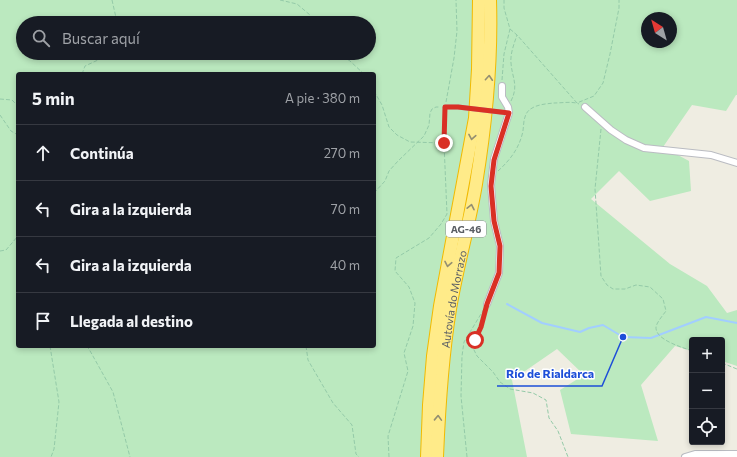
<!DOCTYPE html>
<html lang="es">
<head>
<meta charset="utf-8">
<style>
  :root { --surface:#171b24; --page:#242831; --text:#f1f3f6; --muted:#9ea1a6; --line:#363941 }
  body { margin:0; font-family:Commissioner,sans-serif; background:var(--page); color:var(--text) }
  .controls { position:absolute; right:12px; bottom:12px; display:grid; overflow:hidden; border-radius:4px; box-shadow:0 2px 6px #0003 }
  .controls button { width:36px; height:36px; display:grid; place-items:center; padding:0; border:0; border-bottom:1px solid var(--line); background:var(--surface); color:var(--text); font:20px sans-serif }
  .compass { position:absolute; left:641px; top:12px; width:36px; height:36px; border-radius:50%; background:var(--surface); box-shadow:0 2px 6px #0003; rotate:323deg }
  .stop { position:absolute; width:12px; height:12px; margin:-9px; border:3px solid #d93025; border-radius:50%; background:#fff }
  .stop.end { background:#d93025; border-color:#fff; box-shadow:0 1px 4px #0008 }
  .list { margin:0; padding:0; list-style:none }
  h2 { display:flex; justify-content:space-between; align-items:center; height:52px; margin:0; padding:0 16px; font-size:17px }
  h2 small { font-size:13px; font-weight:400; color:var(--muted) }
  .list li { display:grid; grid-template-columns:26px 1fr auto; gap:12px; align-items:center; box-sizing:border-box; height:56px; padding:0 16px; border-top:1px solid var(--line) }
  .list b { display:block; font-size:15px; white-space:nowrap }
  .list em { font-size:13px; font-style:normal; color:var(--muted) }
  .icon { flex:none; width:22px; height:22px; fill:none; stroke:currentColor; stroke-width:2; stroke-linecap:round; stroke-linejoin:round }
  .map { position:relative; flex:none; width:737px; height:457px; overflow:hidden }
  .search { position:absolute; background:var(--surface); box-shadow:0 2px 6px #0003; left:16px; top:16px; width:360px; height:44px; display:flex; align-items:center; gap:10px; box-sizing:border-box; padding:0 14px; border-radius:22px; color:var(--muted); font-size:15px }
  .panel { position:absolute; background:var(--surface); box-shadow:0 2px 6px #0003; left:16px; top:72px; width:360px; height:276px; border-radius:4px }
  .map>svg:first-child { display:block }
  .green { fill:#bbe9bf; fill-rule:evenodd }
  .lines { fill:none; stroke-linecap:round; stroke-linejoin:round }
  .stream { stroke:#a2ceff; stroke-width:2 }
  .lane-casing { stroke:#babcc2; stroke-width:5 }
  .street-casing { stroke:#babcc2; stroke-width:8 }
  .highway-casing { stroke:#f1ba00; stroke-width:14 }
  .path { stroke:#94caa8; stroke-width:1; stroke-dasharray:4 2; stroke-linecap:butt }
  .lane { stroke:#fff; stroke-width:3 }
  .street { stroke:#fff; stroke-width:6 }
  .highway { stroke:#ffeb89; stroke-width:12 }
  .lane-bridge-casing { stroke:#babcc2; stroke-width:5; stroke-linecap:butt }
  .lane-bridge { stroke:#fff; stroke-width:3 }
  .oneway { stroke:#948f71 }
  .route { stroke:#d93025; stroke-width:5 }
  .labels { text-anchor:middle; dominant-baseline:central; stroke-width:3; stroke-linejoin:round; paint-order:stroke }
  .shield { fill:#fff; stroke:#8c8e92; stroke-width:1 }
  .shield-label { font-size:10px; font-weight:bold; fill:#5a5e64 }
  .street-label { font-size:11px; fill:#5a5e64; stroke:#fff }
  .leader { fill:none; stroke:#1d4ed8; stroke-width:1.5 }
  .callout-dot { fill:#1d4ed8; stroke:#fff; stroke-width:1.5 }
  .callout-label { font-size:12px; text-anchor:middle; font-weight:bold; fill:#1d4ed8; stroke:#fff; stroke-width:3; stroke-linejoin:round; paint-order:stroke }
</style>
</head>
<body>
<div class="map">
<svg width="737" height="457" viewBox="0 0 737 457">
  <rect width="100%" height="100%" fill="#efede2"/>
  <path class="green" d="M 0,0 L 737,0 L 737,95 L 736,95 L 726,111 L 692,105 L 663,147 L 689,161 L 691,191 L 650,201 L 619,171 L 591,199 L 670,264 L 707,286 L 727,313 L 737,310 L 737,366 L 722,361 L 722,340 L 692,340 L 692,351 L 675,346 L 641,385 L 658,441 L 571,434 L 560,390 L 584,375 L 557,349 L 512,380 L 527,457 L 0,457 ZM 647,18 L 671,18 L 671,42 L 647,42 ZM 23,23 L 369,23 L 369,53 L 23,53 ZM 18,74 L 374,74 L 374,346 L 18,346 Z"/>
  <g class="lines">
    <path class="stream" d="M 507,304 L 542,323 L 580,332 L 589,328 L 603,325 L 623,337 L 651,338 L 706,317 L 737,323"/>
    <defs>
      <g id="lane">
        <path d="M 445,107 L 458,107"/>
        <path d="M 500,112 L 509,113"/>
      </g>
      <g id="street">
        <path d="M 585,107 L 611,130 L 626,140 L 644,148 L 711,155 L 737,163"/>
        <path d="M 487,304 L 499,273 L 500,246 L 494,221 L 491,185 L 494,159 L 509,113 L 508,107 L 502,97 L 502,86"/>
        <path d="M 685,457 L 695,454 L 737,454"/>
      </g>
      <g id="highway">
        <path d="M 427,457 L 429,405 L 433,356 L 440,306 L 475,118 L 478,69 L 479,0"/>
        <path id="s1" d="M 437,457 C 439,407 442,358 450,309 C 457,267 469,226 476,184 C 486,123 492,62 490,0"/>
      </g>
    </defs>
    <use href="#lane" class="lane-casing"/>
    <use href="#street" class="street-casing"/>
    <use href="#highway" class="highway-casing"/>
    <g class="path">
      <path d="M 112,0 L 117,22 L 116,23"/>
      <path d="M 280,0 L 297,4 L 310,15 L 314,23"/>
      <path d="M 510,29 L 517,35 L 577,103 L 594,96 L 603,83 L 610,54 L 619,8 L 619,0"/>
      <path d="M 338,53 L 350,61 L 364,74"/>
      <path d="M 82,74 L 85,66 L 98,60 L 100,53"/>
      <path d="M 502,80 L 504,54 L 510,29 L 504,8 L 504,0"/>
      <path d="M 374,91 L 382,105 L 389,127 L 397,135 L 410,142 L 444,143"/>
      <path d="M 0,99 L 12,100 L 18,106"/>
      <path d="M 511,101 C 519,85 512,78 511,63 C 510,54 514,44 517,35"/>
      <path d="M 446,102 L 454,58 L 457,31 L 456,0"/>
      <path d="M 0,115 L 11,131 L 18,135"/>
      <path d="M 601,129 L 595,189 L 601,276 L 607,285 L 613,289 L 625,289 L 636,285 L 650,287 L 663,299 L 666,311 C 663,315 657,322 656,327 C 655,340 682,347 692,351"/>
      <path d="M 498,171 C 509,161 518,150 522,135 C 524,129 523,122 525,117 C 528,105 544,104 554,103 C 562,103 573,101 579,104"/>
      <path d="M 374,193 L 385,181 L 389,171 L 398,161 L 424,136 L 429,125 L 430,113 L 432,109 L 436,107 L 440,107"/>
      <path d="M 0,251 L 6,250 L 18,236"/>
      <path d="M 486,310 L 481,327 L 475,340 L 473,348 L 477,356 L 493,372 L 500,382 L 510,389 L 533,393 L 546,400 L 549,418 L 558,431 L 568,457"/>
      <path d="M 50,346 L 59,402 L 54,449 L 51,457"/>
      <path d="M 86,346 L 89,349 L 113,392 L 130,457"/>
      <path d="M 306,346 L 308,360 L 319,379 L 333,403 L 352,425 L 356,454 L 359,457"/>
      <path d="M 722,363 L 737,369"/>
      <path d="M 389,457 L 388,436 L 408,371 L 404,353 L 413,326 L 415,303 L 409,287 L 395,271 L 396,258 L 429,238 L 441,224 L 447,214 L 444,143 L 445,112"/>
      <path d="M 467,457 L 461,396 L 462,356 L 464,342 L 484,309"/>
    </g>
    <use href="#lane" class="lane"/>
    <use href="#street" class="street"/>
    <use href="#highway" class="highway"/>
    <defs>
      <path id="lane-bridge" d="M 458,107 L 500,112"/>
    </defs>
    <use href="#lane-bridge" class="lane-bridge-casing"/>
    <use href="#lane-bridge" class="lane-bridge"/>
  </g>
  <defs><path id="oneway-chevron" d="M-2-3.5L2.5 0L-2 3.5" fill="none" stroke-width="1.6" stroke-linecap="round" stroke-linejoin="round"/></defs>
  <g class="oneway">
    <use href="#oneway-chevron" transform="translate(489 78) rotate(-86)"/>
    <use href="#oneway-chevron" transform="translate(472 137) rotate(100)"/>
    <use href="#oneway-chevron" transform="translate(471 207) rotate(-78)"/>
    <use href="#oneway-chevron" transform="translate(448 264) rotate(101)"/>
    <use href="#oneway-chevron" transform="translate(438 418) rotate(-88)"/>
  </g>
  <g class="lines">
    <path class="route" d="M 444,143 L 445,107 L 458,107 L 509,113 L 494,160 L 491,186 L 494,221 L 500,246 L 499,273 L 487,304 L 481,327 L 475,340"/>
  </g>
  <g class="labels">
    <rect class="shield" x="446" y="221" width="40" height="16" rx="3"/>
    <g class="shield-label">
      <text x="466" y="229">AG-46</text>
    </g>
    <g class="street-label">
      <text stroke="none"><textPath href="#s1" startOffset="159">Autovía do Morrazo</textPath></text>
    </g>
  </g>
  <path class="leader" d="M623 337L602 386H497"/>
  <circle class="callout-dot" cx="623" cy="337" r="4"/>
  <g class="callout-label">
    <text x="550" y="378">Río de Rialdarca</text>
  </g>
</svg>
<div class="controls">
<button>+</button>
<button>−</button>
<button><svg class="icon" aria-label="locate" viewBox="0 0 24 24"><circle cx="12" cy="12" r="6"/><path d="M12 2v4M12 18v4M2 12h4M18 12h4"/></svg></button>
</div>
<svg class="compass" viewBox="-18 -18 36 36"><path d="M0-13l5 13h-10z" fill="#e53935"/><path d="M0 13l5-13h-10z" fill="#9ea1a6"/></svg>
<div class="stop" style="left:475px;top:340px"></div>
<div class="stop end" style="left:444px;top:143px"></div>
<div class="search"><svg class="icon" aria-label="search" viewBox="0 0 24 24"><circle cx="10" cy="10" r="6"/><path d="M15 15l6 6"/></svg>Buscar aquí</div>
<section class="panel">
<h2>5 min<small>A pie · 380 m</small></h2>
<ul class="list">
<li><svg class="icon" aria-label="ahead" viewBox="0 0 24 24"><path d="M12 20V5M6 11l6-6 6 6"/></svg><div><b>Continúa</b></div><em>270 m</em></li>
<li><svg class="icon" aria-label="left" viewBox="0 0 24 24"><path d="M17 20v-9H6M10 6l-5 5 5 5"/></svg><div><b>Gira a la izquierda</b></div><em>70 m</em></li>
<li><svg class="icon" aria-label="left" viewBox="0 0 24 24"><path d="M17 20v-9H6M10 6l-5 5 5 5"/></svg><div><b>Gira a la izquierda</b></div><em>40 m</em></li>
<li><svg class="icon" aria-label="arrive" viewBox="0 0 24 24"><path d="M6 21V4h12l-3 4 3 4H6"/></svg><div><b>Llegada al destino</b></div></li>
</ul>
</section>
</div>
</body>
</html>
